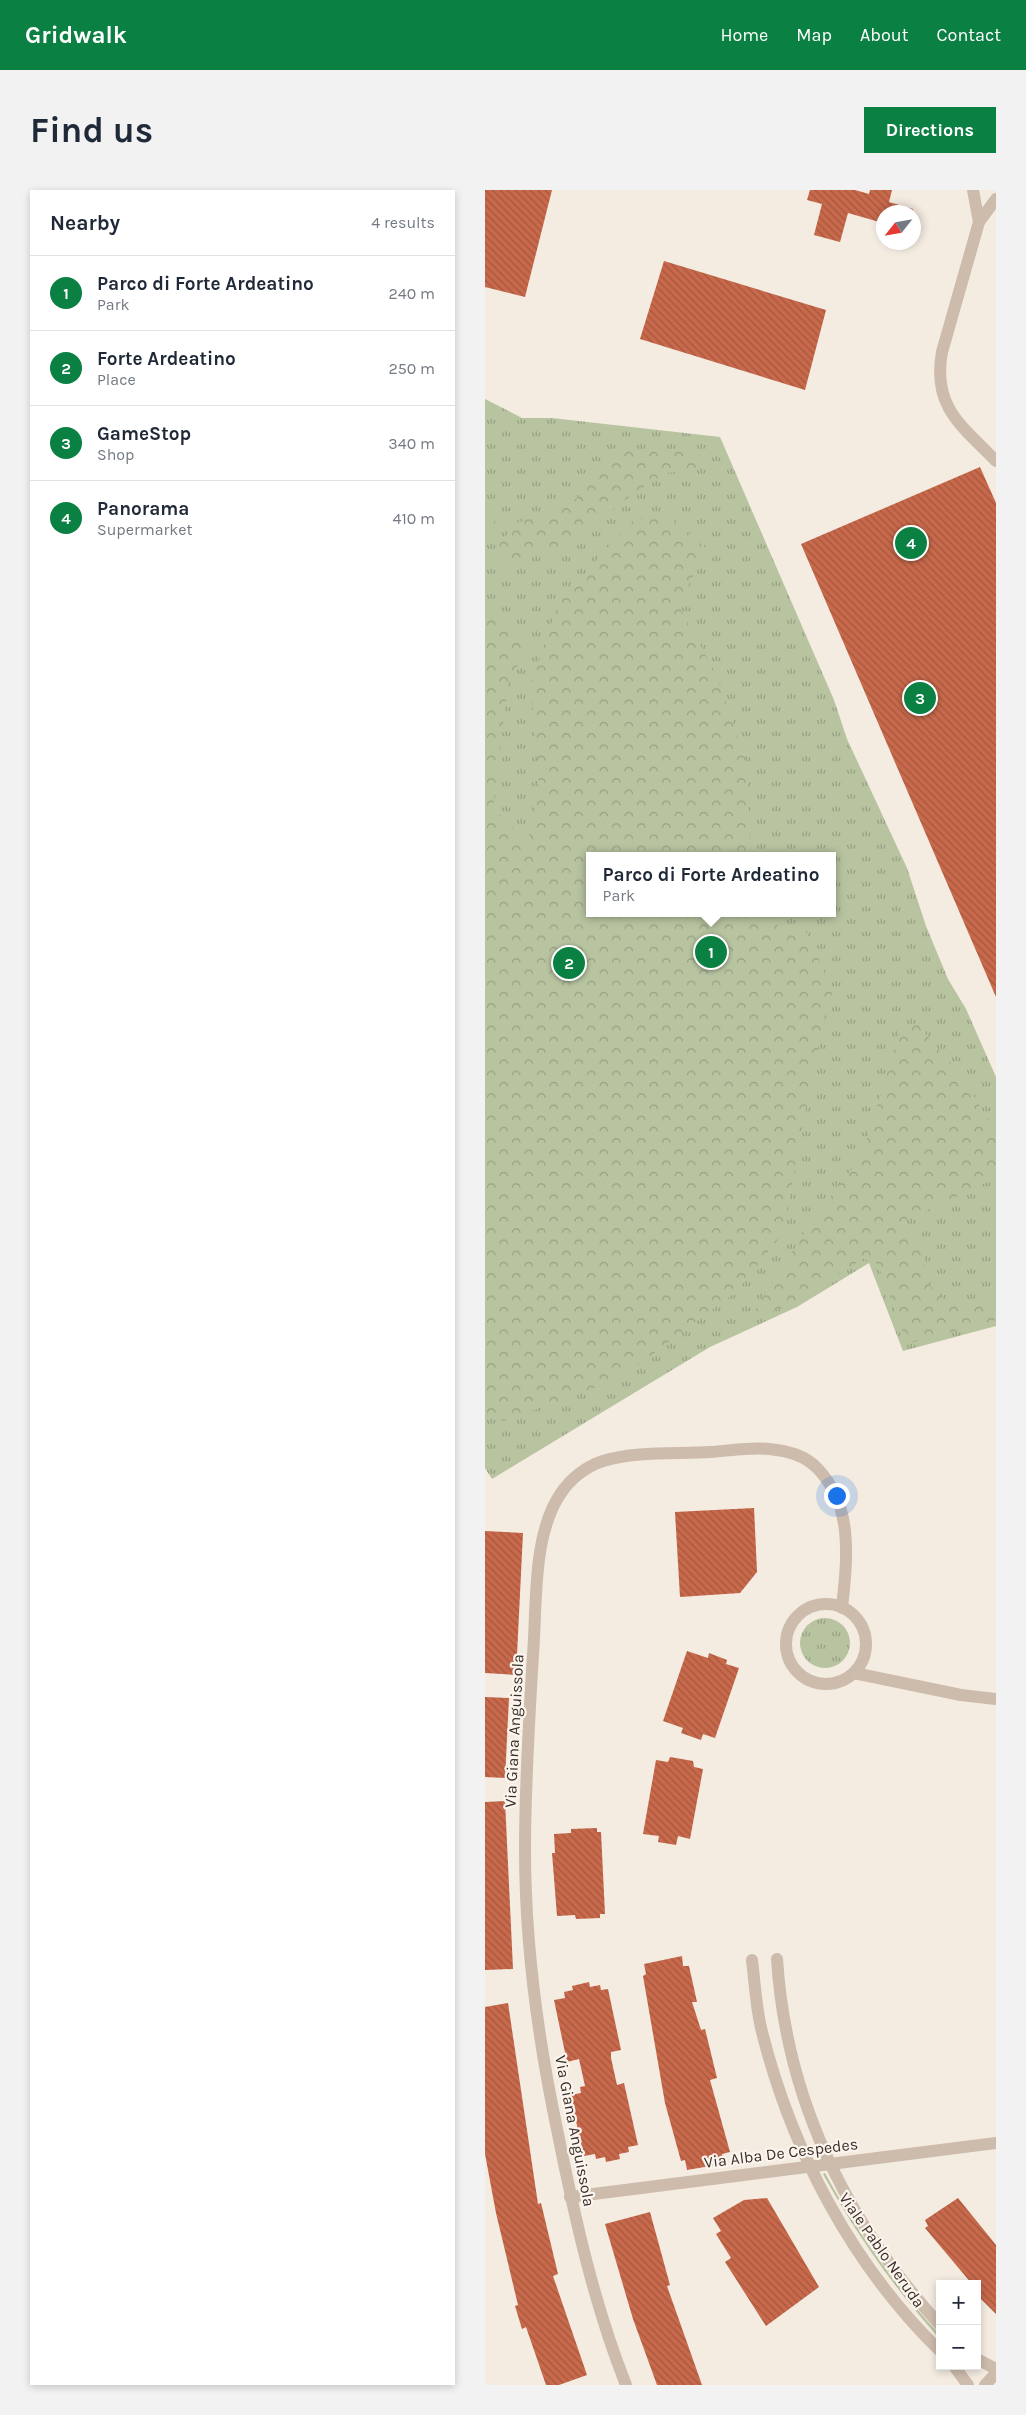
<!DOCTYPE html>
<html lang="en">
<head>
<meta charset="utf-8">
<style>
  :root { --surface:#fff; --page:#f2f2f3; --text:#1f2937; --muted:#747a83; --line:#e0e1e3; --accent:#0b8043 }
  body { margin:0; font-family:Karla,sans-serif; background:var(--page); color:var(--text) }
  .controls { position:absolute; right:15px; bottom:15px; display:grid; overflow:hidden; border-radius:0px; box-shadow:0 2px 8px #0003 }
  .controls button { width:45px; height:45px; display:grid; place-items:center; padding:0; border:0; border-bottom:1px solid var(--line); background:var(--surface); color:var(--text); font:25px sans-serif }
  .compass { position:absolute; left:391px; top:15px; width:45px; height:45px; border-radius:50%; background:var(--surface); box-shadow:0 2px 8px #0003; rotate:239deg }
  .you { position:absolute; left:351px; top:1305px; width:18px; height:18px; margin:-12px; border:4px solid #fff; border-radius:50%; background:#1a73e8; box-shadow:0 0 0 8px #1a73e833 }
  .badge { display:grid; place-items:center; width:32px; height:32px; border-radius:50%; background:var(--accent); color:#fff; font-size:16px; font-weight:700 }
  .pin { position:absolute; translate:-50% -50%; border:2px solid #fff; box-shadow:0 1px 5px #0006 }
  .popup { position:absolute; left:101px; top:662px; width:250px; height:65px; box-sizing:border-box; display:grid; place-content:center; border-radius:0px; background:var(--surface); filter:drop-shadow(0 1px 4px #0005); font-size:16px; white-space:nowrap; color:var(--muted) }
  .popup b { font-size:19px; color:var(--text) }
  .popup::after { content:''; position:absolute; left:50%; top:100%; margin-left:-10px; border:10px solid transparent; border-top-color:var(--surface) }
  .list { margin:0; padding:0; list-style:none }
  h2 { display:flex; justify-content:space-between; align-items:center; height:65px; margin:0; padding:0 20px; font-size:21px }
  h2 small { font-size:16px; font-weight:400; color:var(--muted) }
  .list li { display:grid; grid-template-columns:32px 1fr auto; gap:15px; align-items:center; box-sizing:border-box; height:75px; padding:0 20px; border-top:1px solid var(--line) }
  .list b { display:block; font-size:19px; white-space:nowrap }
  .list p { margin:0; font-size:16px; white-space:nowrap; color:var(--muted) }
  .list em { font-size:16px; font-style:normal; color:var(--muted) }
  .map { position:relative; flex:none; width:511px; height:2195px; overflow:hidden; border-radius:0px }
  header { display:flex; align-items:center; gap:30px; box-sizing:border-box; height:70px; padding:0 25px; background:var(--accent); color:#fff }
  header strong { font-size:24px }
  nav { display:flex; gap:28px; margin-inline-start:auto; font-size:18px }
  .intro { display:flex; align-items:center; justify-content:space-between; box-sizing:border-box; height:120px; padding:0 30px }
  h1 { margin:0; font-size:35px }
  .button { padding:12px 22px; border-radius:0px; background:var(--accent); color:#fff; font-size:18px; font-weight:700 }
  main { display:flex; gap:30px; padding:0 30px }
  aside { flex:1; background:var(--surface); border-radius:0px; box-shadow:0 2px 8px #0003 }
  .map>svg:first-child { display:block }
  .grass { fill:url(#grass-tufts); fill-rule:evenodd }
  .forest { fill:url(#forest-crowns) }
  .building { fill:url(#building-back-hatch) }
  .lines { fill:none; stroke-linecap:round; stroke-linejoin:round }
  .minor { stroke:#cdbbac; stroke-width:12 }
  .labels { text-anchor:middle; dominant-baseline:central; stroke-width:4.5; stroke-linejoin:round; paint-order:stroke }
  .street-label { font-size:16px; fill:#3b302b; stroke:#fbf5ee }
</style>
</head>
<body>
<header>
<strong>Gridwalk</strong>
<nav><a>Home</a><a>Map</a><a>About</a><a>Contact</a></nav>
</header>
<div class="intro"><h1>Find us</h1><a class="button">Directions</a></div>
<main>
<aside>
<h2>Nearby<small>4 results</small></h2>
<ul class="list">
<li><span class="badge">1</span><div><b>Parco di Forte Ardeatino</b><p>Park</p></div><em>240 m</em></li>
<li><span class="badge">2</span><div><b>Forte Ardeatino</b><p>Place</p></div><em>250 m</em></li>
<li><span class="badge">3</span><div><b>GameStop</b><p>Shop</p></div><em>340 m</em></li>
<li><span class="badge">4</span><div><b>Panorama</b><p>Supermarket</p></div><em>410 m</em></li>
</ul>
</aside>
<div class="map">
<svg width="511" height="2195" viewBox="0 0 511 2195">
  <defs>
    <pattern id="grass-tufts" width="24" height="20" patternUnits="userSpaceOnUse" patternTransform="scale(1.25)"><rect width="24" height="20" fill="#b8c4a0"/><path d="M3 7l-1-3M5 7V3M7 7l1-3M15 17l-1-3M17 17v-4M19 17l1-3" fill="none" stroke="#97a083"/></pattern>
    <pattern id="forest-crowns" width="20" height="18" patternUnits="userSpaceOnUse" patternTransform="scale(1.25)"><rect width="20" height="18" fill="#b8c4a0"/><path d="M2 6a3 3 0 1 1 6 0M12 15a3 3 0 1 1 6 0" fill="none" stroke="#97a083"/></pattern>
    <pattern id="building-back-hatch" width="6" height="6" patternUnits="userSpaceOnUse" patternTransform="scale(1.25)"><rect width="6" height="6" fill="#c8694b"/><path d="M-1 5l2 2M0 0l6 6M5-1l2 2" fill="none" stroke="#a4573f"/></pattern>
  </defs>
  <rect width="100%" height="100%" fill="#f4ebe1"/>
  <g class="grass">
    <path d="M 0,209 L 37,228 L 67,228 L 235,247 L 349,510 L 362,549 L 422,678 L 441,736 L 463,789 L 481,819 L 511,887 L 511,1136 L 418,1161 L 384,1073 L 312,1117 L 225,1157 L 7,1289 L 0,1278 ZM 105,666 L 347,666 L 347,723 L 105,723 Z"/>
    <circle cx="340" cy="1453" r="25"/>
    <path d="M 340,1983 C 372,2042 410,2096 455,2145 L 455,2149 C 409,2098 371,2044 338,1984 Z"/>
  </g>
  <g class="forest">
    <path d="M 215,259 L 213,280 L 180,283 L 140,310 L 88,354 L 18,373 L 14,354 L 32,333 L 87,313 L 138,261 Z"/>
    <path d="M 0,323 L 14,325 L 0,346 Z"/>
    <path d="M 180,323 L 221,358 L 194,416 L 232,486 L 262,574 L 266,666 L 105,666 L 105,723 L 288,723 L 295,743 L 320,740 L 348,800 L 327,883 L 299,1042 L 251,1102 L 134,1189 L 19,1231 L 0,1226 L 0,429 L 16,429 L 49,453 L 24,488 L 8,618 L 43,652 L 54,598 L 46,494 L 73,413 L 146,332 Z"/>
    <path d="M 417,834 L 432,834 L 477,886 L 511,943 L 511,988 L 415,1033 L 436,1055 L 444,1094 L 460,1111 L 511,1113 L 511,1130 L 422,1154 L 393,1074 L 378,1069 L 307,1114 L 264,1130 L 326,1032 L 377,966 Z"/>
  </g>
  <g class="building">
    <path d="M 0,0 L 67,0 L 40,107 L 0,97 Z"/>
    <path d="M 325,0 L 370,0 L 384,4 L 385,0 L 407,0 L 404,12 L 428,19 L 427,22 L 398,22 L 398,33 L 363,23 L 355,52 L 329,45 L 337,14 L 322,10 Z"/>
    <path d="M 179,71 L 341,120 L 320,200 L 155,149 Z"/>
    <path d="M 495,277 L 511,313 L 511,807 L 316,354 Z"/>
    <path d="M 269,1318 L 272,1382 L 255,1403 L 195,1407 L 190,1322 Z"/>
    <path d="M 0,1341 L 38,1343 L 31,1485 L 0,1483 Z"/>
    <path d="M 202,1461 L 223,1468 L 224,1463 L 242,1470 L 241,1474 L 254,1478 L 230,1548 L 218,1544 L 216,1550 L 196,1543 L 198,1538 L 178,1531 Z"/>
    <path d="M 0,1507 L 24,1508 L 20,1588 L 0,1587 Z"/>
    <path d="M 185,1567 L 208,1571 L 209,1577 L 218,1579 L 205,1649 L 193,1646 L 191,1655 L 173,1652 L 174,1646 L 158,1644 L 171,1570 L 183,1572 Z"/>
    <path d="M 20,1611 L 28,1779 L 0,1780 L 0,1612 Z"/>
    <path d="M 112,1638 L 112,1642 L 116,1642 L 120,1724 L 115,1724 L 115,1728 L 91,1729 L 90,1725 L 72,1726 L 67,1663 L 70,1663 L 69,1644 L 86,1643 L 86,1639 Z"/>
    <path d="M 197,1766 L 198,1776 L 204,1776 L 212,1812 L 207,1812 L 216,1840 L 220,1839 L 232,1888 L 225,1890 L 245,1962 L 237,1964 L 238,1969 L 230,1970 L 231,1975 L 202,1980 L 200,1970 L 196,1971 L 180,1913 L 158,1786 L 161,1784 L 159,1774 Z"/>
    <path d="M 104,1792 L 105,1797 L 115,1795 L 116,1800 L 123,1799 L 136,1860 L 126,1862 L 126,1868 L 132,1895 L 139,1893 L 153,1955 L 143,1957 L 144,1962 L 134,1964 L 135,1969 L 121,1972 L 120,1967 L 111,1969 L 110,1964 L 99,1966 L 85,1905 L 96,1903 L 95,1897 L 100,1896 L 94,1869 L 82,1872 L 69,1810 L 80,1808 L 79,1802 L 88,1800 L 87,1796 Z"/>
    <path d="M 23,1813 L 53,2014 L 56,2013 L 73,2084 L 68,2086 L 102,2185 L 74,2195 L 61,2195 L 41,2137 L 37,2139 L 30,2116 L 33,2115 L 11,2023 L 0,1964 L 0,1817 Z"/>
    <path d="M 282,2008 L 334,2097 L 281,2136 L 240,2072 L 246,2068 L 231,2044 L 236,2041 L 228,2028 L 259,2010 Z"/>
    <path d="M 473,2008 L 511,2055 L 511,2124 L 492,2105 L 492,2094 L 487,2094 L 440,2038 L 443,2036 L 440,2030 Z"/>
    <path d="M 165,2022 L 185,2095 L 182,2096 L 217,2195 L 172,2195 L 148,2129 L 120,2034 Z"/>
  </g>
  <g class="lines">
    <g class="minor">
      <path d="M 488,0 L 494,32"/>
      <path d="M 511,9 L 494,32 L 457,162 C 447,217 477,236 511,271"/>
      <circle cx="341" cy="1454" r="40"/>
      <path d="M 369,1483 L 476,1505 L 511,1509"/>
      <path d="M 292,1769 C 301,1909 361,2032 455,2135"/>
      <path d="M 267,1770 C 270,1794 271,1819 277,1842 C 307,1961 367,2075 455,2161"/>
      <path d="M 85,2007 L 511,1953"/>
      <path d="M 492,2169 L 511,2179"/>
      <path d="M 469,2176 L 483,2195"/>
      <path d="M 141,2195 C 109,2114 90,2029 73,1944 C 53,1850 40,1754 40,1659 C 40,1594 44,1530 48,1465 C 52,1415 47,1345 76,1303 C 86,1288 102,1276 118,1271 C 149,1261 192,1264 225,1262 C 244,1261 264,1257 284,1259 C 303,1261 320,1265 333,1279 C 369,1317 362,1370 357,1418"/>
      <path d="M 500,2195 L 511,2183"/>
    </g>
  </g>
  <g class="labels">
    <g class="street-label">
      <text transform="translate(29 1541) rotate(-87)">Via Giana Anguissola</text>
      <text transform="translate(90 1941) rotate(79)">Via Giana Anguissola</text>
      <text transform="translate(296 1963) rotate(-7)">Via Alba De Cespedes</text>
      <text transform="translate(397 2060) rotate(55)">Viale Pablo Neruda</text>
    </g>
  </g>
</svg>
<div class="controls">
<button>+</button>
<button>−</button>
</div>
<svg class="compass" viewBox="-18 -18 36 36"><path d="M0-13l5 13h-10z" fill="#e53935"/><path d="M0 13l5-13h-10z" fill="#747a83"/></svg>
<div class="you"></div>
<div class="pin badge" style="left:226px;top:762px">1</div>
<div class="popup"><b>Parco di Forte Ardeatino</b>Park</div>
<div class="pin badge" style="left:84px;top:773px">2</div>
<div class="pin badge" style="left:435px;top:508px">3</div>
<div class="pin badge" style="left:426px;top:353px">4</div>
</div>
</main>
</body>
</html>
